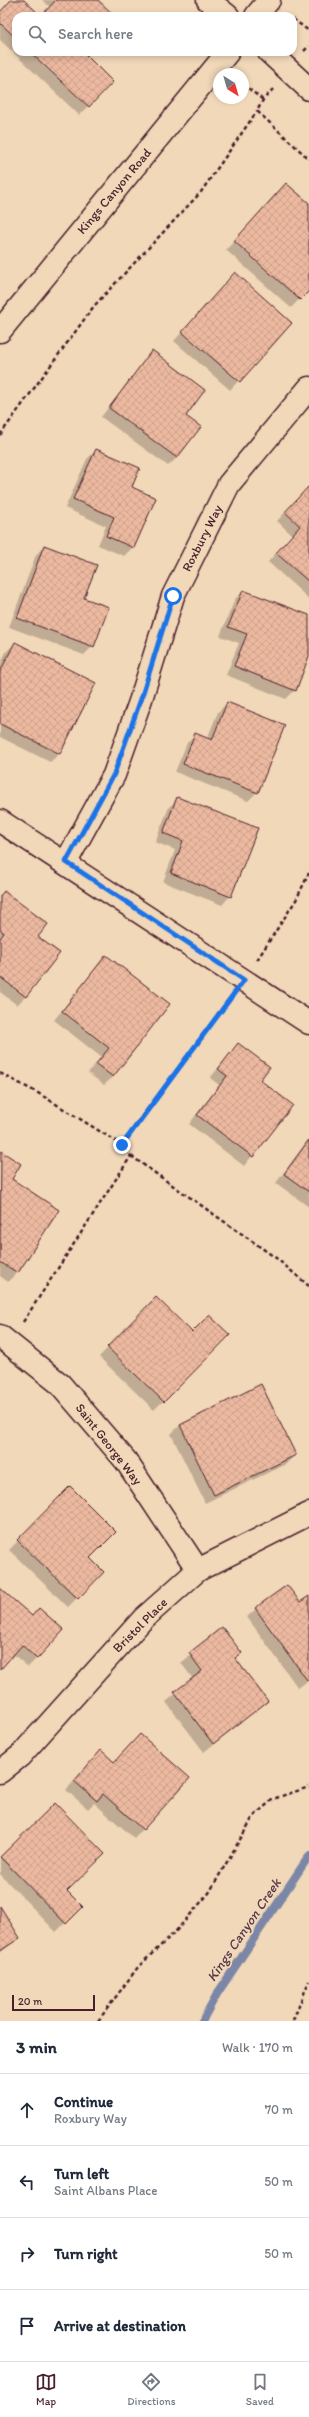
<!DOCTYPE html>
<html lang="en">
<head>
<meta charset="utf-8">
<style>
  :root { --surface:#fff; --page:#f6f6f7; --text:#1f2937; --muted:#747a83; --line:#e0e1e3; --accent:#4a1f2b }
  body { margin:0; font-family:Itim,sans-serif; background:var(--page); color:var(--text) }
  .compass { position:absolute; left:213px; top:68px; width:36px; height:36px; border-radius:50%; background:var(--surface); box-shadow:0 2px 6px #0003; rotate:143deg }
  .scale { position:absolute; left:12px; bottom:10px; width:83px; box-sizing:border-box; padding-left:4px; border:2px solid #4a1f2b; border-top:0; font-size:11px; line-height:14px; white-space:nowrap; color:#4a1f2b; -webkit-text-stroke:3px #f1d8b9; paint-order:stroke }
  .stop { position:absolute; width:12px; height:12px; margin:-9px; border:3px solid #1a73e8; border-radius:50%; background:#fff }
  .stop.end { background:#1a73e8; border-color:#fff; box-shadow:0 1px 4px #0008 }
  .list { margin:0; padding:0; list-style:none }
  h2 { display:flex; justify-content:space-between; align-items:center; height:52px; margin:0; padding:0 16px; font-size:17px }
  h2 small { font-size:13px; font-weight:400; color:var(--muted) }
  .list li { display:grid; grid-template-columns:26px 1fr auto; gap:12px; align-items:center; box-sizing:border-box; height:72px; padding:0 16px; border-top:1px solid var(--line) }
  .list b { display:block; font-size:15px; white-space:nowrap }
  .list p { margin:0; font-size:13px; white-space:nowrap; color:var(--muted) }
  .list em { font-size:13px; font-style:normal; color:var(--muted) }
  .icon { flex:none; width:22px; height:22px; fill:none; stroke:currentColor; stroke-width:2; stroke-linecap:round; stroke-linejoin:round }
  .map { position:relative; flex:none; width:309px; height:2021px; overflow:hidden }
  .search { position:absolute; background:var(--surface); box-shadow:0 2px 6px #0003; left:12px; right:12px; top:12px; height:44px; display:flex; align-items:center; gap:10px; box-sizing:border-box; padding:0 14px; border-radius:12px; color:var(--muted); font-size:15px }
  .sheet { height:340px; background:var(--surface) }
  nav { display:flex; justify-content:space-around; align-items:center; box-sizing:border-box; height:56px; border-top:1px solid var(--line); background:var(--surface); font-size:11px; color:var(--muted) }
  nav a { display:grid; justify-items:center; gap:2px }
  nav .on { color:var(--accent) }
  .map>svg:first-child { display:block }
  .shadow { fill:#0003 }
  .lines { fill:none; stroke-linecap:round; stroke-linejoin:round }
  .stream { stroke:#7c87a7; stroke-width:8 }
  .building { fill:url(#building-cross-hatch); stroke:#4a1f2b }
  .street-casing { stroke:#4a1f2b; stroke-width:25 }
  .secondary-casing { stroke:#4a1f2b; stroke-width:25 }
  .path { stroke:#4a1f2b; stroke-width:2.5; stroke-dasharray:4 3; stroke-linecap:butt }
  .street { stroke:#f1d8b9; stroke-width:22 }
  .secondary { stroke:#f1d8b9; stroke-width:22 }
  .route { stroke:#1a73e8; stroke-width:5 }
  .labels { text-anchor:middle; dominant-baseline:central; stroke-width:3.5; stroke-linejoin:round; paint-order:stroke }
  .street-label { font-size:13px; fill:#4a1f2b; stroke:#f1d8b9 }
  .water-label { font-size:14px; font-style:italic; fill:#57394a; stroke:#f1d8b9 }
</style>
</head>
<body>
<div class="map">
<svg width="309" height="2021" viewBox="0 0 309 2021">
  <defs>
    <pattern id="building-cross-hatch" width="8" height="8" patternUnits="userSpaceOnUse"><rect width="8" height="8" fill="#ecb9a0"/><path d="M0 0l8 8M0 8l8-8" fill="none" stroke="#cc9f8a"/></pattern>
  </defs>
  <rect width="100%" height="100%" fill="#f1d8b9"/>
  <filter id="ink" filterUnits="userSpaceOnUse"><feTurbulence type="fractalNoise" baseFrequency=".025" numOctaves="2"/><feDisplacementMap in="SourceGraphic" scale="8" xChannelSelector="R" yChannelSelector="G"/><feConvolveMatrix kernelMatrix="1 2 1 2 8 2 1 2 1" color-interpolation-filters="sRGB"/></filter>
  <g filter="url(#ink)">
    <g class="shadow">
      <path d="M 12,0 L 23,0 L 40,16 L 16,16 L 16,52 L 82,52 L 112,82 L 79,115 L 0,40 L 0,13 Z"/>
      <path d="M 42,0 L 96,0 L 113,16 L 42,16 L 50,7 Z"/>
      <path d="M 277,193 L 309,204 L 309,289 L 291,308 L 226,250 Z"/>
      <path d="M 235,273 L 291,323 L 230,390 L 174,341 Z"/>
      <path d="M 152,351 L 185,416 L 177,458 L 168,466 L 101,417 Z"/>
      <path d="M 96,450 L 131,488 L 133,547 L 124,556 L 98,545 L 106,526 L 65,508 L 87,459 Z"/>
      <path d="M 309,490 L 309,599 L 268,562 L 292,535 L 277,521 L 299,497 Z"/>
      <path d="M 44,546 L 83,599 L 93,646 L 84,655 L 9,627 L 36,555 Z"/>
      <path d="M 244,591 L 309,616 L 309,653 L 295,690 L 286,699 L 226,675 L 239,643 L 220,636 L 235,599 Z"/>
      <path d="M 15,643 L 95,683 L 59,754 L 50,762 L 0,737 L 0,665 L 6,652 Z"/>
      <path d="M 227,703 L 257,792 L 248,801 L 175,772 L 187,743 L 195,734 L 207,739 L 218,712 Z"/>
      <path d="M 178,798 L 230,896 L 222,905 L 163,882 L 175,850 L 155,842 L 169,807 Z"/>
      <path d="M 0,896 L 37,937 L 26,996 L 17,1005 L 0,992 Z"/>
      <path d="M 106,956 L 113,1077 L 104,1085 L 88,1073 L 101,1057 L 54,1020 Z"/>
      <path d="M 238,1044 L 258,1080 L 292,1105 L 244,1166 L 189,1124 L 219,1085 L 210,1078 Z"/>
      <path d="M 309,1138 L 309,1207 L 276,1183 Z"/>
      <path d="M 1,1152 L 19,1165 L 10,1179 L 58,1210 L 17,1273 L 8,1282 L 0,1276 Z"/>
      <path d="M 156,1299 L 192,1333 L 229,1335 L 154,1410 L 99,1357 Z"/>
      <path d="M 261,1385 L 295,1455 L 286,1464 L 205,1503 L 171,1434 L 180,1425 Z"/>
      <path d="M 70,1488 L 88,1558 L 103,1572 L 68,1607 L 9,1550 Z"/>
      <path d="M 0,1589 L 37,1658 L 28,1667 L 13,1654 L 0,1668 Z"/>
      <path d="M 309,1597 L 309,1680 L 298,1688 L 247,1617 L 256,1609 L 300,1604 Z"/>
      <path d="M 222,1629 L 234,1659 L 267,1701 L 204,1752 L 166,1702 L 193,1679 L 181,1663 Z"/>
      <path d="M 93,1760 L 114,1763 L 188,1778 L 134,1838 L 94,1803 L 88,1809 L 66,1790 Z"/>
      <path d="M 55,1804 L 66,1891 L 81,1907 L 56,1932 L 0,1874 L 0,1858 Z"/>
      <path d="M 0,1908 L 19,1938 L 0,1953 Z"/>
    </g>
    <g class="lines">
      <path class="stream" d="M 202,2021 L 217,1994 L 309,1856"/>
    </g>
    <g class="building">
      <path d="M 11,0 L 24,0 L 41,16 L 56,0 L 98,0 L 115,16 L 16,16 L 16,38 L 0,23 L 0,12 Z"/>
      <path d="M 30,52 L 83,52 L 113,82 L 89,107 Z"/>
      <path d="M 286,183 L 309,203 L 309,291 L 300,300 L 234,241 Z"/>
      <path d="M 235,272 L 292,323 L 240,382 L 182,332 Z"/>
      <path d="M 152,350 L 205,390 L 186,416 L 201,427 L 177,458 L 109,408 Z"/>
      <path d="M 96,449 L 140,468 L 132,487 L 156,498 L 134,548 L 106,536 L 114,517 L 73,499 Z"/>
      <path d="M 308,487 L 309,489 L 309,582 L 276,553 L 300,526 L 285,512 Z"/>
      <path d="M 44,545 L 97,565 L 84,598 L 109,607 L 94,647 L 17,618 Z"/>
      <path d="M 243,590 L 309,615 L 309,656 L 296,691 L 234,666 L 247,634 L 228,627 Z"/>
      <path d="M 15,642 L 96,683 L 60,754 L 0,724 L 0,672 Z"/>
      <path d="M 227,702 L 285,725 L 258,793 L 183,764 L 195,733 L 212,740 Z"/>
      <path d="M 177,797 L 258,828 L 231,897 L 171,873 L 183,841 L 163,833 Z"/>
      <path d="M 4,891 L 48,924 L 38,937 L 60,953 L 26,997 L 0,977 L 0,938 L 4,933 L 0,930 L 0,896 Z"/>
      <path d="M 106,955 L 170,1004 L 113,1077 L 96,1064 L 109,1048 L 62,1011 Z"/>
      <path d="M 238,1043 L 270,1067 L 260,1080 L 293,1105 L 253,1157 L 197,1115 L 227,1076 L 218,1069 Z"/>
      <path d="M 309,1140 L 309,1192 L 284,1174 Z"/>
      <path d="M 1,1151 L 21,1164 L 12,1179 L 59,1210 L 18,1273 L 0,1262 Z"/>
      <path d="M 156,1297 L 192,1332 L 209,1315 L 230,1335 L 164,1402 L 107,1347 Z"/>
      <path d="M 261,1384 L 296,1455 L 214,1495 L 180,1425 Z"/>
      <path d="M 70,1486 L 116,1532 L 90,1558 L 104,1572 L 78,1599 L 17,1540 Z"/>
      <path d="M 287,1585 L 300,1602 L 309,1596 L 309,1679 L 307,1680 L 255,1608 Z"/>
      <path d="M 0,1588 L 32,1616 L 39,1608 L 64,1630 L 37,1659 L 22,1645 L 0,1670 Z"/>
      <path d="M 222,1627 L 242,1653 L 235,1658 L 268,1701 L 213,1744 L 174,1692 L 202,1671 L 189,1653 Z"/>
      <path d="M 140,1734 L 190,1778 L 143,1830 L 103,1794 L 97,1801 L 74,1781 L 101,1750 L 114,1762 Z"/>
      <path d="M 55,1803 L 105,1854 L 67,1891 L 83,1907 L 66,1924 L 0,1857 Z"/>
      <path d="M 0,1906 L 20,1938 L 0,1951 Z"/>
    </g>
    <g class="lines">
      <defs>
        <g id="street">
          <path d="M 208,0 L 228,16"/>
          <path d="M 256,16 L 269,0"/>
          <path d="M 0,821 L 309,1023"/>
          <path d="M 66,862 L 114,775 L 141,699 L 173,596 L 229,484 L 309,388"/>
          <path d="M 0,1336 L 60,1384 L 126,1461 L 198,1570"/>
          <path d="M 0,1772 L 20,1756 L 143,1619 L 198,1570 L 309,1514"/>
        </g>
        <g id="secondary">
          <path d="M 269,52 L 309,89"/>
          <path d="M 0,331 L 228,52"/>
        </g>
      </defs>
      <use href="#street" class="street-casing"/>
      <use href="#secondary" class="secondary-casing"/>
      <g class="path">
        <path d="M 293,19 L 309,31"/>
        <path d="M 304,51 L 309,46"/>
        <path d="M 243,84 L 263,100"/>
        <path d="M 273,89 L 263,100 L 257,111 L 309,159"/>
        <path d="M 0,435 L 94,306 L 201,192 L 257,111"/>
        <path d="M 257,960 L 296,900 L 309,873"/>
        <path d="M 0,1073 L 38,1093 L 122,1145 L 131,1156 L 23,1322"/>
        <path d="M 122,1145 L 229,1000"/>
        <path d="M 131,1156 L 276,1258 L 309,1286"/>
        <path d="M 98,2021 L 138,1967 L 176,1931 L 209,1893 L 253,1817 L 273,1799 L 309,1787"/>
        <path d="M 293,2021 L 309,1981"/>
      </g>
      <use href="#street" class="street"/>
      <use href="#secondary" class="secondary"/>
    </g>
  </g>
  <g class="lines" filter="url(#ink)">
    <path class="route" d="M 122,1145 L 244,980 L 66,862 L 114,774 L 141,699 L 173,596"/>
  </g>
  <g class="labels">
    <g class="street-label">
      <text transform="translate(114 191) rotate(-50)">Kings Canyon Road</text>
      <text transform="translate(202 538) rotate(-63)">Roxbury Way</text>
      <text transform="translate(109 1444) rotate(52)">Saint George Way</text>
      <text transform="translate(140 1625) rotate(-45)">Bristol Place</text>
    </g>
    <g class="water-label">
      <text transform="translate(244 1930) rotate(-56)">Kings Canyon Creek</text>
    </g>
  </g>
</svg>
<svg class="compass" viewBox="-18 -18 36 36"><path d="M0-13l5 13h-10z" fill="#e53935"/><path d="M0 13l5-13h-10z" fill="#747a83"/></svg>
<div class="scale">20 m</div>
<div class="stop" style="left:173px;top:596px"></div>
<div class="stop end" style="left:122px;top:1145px"></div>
<div class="search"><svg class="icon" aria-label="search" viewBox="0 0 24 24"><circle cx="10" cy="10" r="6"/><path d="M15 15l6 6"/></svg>Search here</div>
</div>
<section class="sheet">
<h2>3 min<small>Walk · 170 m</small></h2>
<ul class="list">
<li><svg class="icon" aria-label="ahead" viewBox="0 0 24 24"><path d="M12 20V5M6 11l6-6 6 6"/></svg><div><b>Continue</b><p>Roxbury Way</p></div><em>70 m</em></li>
<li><svg class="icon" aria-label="left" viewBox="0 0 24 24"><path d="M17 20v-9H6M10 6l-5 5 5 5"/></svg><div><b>Turn left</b><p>Saint Albans Place</p></div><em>50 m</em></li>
<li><svg class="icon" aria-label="right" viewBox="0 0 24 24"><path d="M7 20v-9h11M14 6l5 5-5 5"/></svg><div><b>Turn right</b></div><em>50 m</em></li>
<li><svg class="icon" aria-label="arrive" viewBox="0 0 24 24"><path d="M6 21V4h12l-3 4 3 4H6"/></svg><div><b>Arrive at destination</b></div></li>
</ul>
</section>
<nav>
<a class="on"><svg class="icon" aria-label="map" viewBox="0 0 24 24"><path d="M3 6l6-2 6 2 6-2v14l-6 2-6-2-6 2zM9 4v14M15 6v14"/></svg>Map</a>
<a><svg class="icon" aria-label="directions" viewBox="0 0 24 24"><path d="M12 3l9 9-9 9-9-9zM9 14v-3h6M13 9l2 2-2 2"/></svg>Directions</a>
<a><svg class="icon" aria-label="saved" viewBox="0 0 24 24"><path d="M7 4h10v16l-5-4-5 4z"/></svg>Saved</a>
</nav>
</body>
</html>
